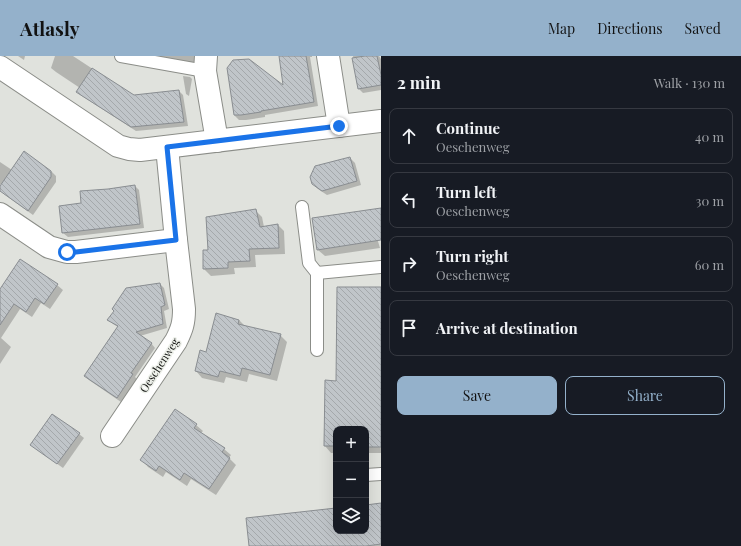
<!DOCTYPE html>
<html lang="en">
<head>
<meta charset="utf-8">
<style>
  :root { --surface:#171b24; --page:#20242c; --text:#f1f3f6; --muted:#9ea1a6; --line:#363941; --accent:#94b1cb }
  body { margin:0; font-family:"Playfair Display",serif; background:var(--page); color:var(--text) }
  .controls { position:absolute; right:12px; bottom:12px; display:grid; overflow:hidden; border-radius:8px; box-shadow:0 4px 16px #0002 }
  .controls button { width:36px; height:36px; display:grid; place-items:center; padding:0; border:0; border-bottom:1px solid var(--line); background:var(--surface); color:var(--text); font:20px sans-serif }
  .stop { position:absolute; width:12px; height:12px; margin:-9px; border:3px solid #1a73e8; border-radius:50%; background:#fff }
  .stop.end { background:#1a73e8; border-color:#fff; box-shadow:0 1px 4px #0008 }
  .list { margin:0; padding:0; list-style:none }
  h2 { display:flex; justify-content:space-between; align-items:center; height:52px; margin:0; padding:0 16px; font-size:17px }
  h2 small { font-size:13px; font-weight:400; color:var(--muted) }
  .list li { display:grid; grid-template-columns:26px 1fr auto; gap:12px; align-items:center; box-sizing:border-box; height:56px; margin:0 8px 8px; padding:0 8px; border:1px solid var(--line); border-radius:8px }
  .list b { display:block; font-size:15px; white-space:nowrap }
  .list p { margin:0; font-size:13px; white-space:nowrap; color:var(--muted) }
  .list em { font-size:13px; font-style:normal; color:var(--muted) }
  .actions { display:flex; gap:8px; padding:12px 16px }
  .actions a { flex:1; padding:9px 0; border:1px solid var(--accent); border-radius:8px; text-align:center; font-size:14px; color:var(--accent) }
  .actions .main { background:var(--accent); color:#111 }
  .icon { flex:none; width:22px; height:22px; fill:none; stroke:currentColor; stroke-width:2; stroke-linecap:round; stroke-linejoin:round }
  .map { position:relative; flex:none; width:381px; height:490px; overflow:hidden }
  header { display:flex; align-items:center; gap:24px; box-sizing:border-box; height:56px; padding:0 20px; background:var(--accent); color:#111 }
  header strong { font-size:19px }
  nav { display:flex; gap:22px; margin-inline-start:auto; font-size:14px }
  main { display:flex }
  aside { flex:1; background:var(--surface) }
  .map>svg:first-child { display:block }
  .shadow { fill:#0003 }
  .building { fill:url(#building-back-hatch); stroke:#898d91 }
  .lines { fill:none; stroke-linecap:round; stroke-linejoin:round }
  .lane-casing { stroke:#8b8d88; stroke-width:14 }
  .street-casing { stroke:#8b8d88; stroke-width:24 }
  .lane { stroke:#fff; stroke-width:12 }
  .street { stroke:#fff; stroke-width:22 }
  .route { stroke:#1a73e8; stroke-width:5 }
  .labels { text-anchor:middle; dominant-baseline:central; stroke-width:3; stroke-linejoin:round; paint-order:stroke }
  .street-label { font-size:11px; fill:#0f100e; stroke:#edf0ea }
</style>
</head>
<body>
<header>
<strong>Atlasly</strong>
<nav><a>Map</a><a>Directions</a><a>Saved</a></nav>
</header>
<main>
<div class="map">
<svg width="381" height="490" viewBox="0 0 381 490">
  <defs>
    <pattern id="building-back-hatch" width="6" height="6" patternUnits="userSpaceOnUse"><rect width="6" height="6" fill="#c0c5c9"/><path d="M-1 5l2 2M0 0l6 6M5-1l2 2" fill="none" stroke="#a4a8ab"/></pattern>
  </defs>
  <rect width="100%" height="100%" fill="#e0e2dd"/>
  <g class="shadow">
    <path d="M 18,0 L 25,0 L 24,4 Z"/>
    <path d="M 55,0 L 73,0 L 134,40 L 179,35 L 183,39 L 188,70 L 136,75 L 82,40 L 78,36 L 80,32 L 56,16 L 51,12 Z"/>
    <path d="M 143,0 L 200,0 L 198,10 Z"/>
    <path d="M 280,0 L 312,0 L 312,1 L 310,1 L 318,50 L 265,59 L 265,61 L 246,64 L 239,64 L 234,59 L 284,31 Z"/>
    <path d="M 353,0 L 379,0 L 381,3 L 381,34 L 363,37 L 359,33 Z"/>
    <path d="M 183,20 L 190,21 L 192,23 L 189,40 L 186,38 Z"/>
    <path d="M 350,102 L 355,107 L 361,129 L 327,139 L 318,133 L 313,128 Z"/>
    <path d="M 0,106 L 12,114 L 51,115 L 56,120 L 56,126 L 33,159 L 4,138 L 0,135 L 0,132 L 2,129 L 0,128 Z"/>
    <path d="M 135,130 L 139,134 L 144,172 L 68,181 L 63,177 L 83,148 L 108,134 Z"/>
    <path d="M 255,154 L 262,161 L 264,171 L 278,169 L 284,175 L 285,198 L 255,199 L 256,211 L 234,212 L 235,218 L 211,220 L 204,213 L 204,195 L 209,194 Z"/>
    <path d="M 371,162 L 380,192 L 325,200 L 318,194 Z"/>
    <path d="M 160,228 L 164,232 L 169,253 L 164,255 L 167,272 L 140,280 L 151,287 L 155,292 L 135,321 L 137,323 L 121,346 L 89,324 L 85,320 L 118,271 L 113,268 L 109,264 Z"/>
    <path d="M 57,229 L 63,234 L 50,253 L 41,247 L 32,261 L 20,253 L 1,282 L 11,291 L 0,308 L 0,235 Z"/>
    <path d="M 381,232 L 381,397 L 366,397 L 366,373 L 336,373 L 336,397 L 331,397 L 325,390 L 337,326 Z"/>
    <path d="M 217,259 L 239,264 L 245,270 L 280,279 L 287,286 L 277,325 L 249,318 L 247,326 L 226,321 L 224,327 L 202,322 L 196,315 L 207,297 Z"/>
    <path d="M 196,369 L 203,375 L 201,377 L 224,393 L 231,399 L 229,402 L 236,409 L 216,439 L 191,423 L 187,430 L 166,416 L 163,421 L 148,411 L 142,404 Z"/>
    <path d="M 79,378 L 84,382 L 63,412 L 36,393 Z"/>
    <path d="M 381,448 L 381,490 L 250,490 L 336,453 L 336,475 L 366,475 L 366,450 Z"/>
  </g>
  <g class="building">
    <path d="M 279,0 L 306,0 L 314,46 L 261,55 L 261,56 L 241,59 L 234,59 L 227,12 L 233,4 L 249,3 L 283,29 Z"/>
    <path d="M 365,0 L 377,0 L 381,19 L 381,29 L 358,33 L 352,2 Z"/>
    <path d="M 92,12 L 134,39 L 179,34 L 184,66 L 131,71 L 76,36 Z"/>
    <path d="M 24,95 L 51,115 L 51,121 L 28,155 L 0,135 L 0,130 Z"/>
    <path d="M 350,101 L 357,125 L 322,135 L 312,128 L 310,121 L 315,110 Z"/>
    <path d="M 135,129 L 140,168 L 62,177 L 59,150 L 81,147 L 80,135 L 108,133 Z"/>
    <path d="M 381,152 L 381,184 L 317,194 L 312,162 Z"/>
    <path d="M 256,153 L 260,171 L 278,168 L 279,192 L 249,193 L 250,205 L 228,206 L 228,212 L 203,213 L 203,194 L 208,194 L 206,161 Z"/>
    <path d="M 20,203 L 58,228 L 44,248 L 35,242 L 26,256 L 14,248 L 0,269 L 0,233 Z"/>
    <path d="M 160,227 L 165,249 L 161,251 L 163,268 L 136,276 L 152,287 L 131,317 L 133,318 L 117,342 L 84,320 L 118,270 L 107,264 L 114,255 L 112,253 L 126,232 Z"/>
    <path d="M 337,231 L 381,231 L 381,391 L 366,391 L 366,373 L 336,373 L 336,390 L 324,390 L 325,324 L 336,325 Z"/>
    <path d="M 216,257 L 239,264 L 238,268 L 281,278 L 270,319 L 242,312 L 240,320 L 220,315 L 218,321 L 195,315 L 200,294 L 206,296 Z"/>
    <path d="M 175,353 L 197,368 L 194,372 L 225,392 L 222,396 L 230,402 L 209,433 L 184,417 L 180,424 L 159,410 L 156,415 L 140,404 Z"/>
    <path d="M 52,358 L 80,377 L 57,408 L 30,389 Z"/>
    <path d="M 381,447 L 381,488 L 366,490 L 249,490 L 246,462 L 336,452 L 336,475 L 366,475 L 366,449 Z"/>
  </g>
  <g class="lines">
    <defs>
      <g id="lane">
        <path d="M 121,0 L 205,15"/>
        <path d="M 302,151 L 309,207 L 317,217"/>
        <path d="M 317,294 L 317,217 L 381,211"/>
        <path d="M 366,419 L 381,418"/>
      </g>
      <g id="street">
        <path d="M 206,0 L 205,15 L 217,85"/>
        <path d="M 328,0 L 339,70"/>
        <path d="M 0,11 L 118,90 L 129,93 L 140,94 L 381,65"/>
        <path d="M 0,158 L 49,191 L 67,196 L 76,196 L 176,184"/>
        <path d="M 112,380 L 176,285 C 182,273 184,267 184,253 L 176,184 L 167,91"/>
      </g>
    </defs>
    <use href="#lane" class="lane-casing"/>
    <use href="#street" class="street-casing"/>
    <use href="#lane" class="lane"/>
    <use href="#street" class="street"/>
  </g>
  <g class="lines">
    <path class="route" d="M 67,196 L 76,196 L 176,184 L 167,91 L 339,70"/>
  </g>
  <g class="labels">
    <g class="street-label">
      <text transform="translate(159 309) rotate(-57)">Oeschenweg</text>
    </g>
  </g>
</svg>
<div class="controls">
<button>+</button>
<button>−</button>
<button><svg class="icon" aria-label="layers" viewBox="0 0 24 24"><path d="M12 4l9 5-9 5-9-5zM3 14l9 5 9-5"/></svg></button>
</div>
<div class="stop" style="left:67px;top:196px"></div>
<div class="stop end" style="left:339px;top:70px"></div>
</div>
<aside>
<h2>2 min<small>Walk · 130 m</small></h2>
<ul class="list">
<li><svg class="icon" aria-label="ahead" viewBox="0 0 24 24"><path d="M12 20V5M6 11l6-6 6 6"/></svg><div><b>Continue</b><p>Oeschenweg</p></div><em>40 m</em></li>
<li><svg class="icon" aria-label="left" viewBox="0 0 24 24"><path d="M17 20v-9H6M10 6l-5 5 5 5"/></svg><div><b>Turn left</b><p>Oeschenweg</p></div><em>30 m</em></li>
<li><svg class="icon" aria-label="right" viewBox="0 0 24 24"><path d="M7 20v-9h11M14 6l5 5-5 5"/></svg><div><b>Turn right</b><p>Oeschenweg</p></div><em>60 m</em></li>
<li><svg class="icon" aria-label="arrive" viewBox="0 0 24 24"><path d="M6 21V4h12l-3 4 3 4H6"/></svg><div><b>Arrive at destination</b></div></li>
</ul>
<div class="actions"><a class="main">Save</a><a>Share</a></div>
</aside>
</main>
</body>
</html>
